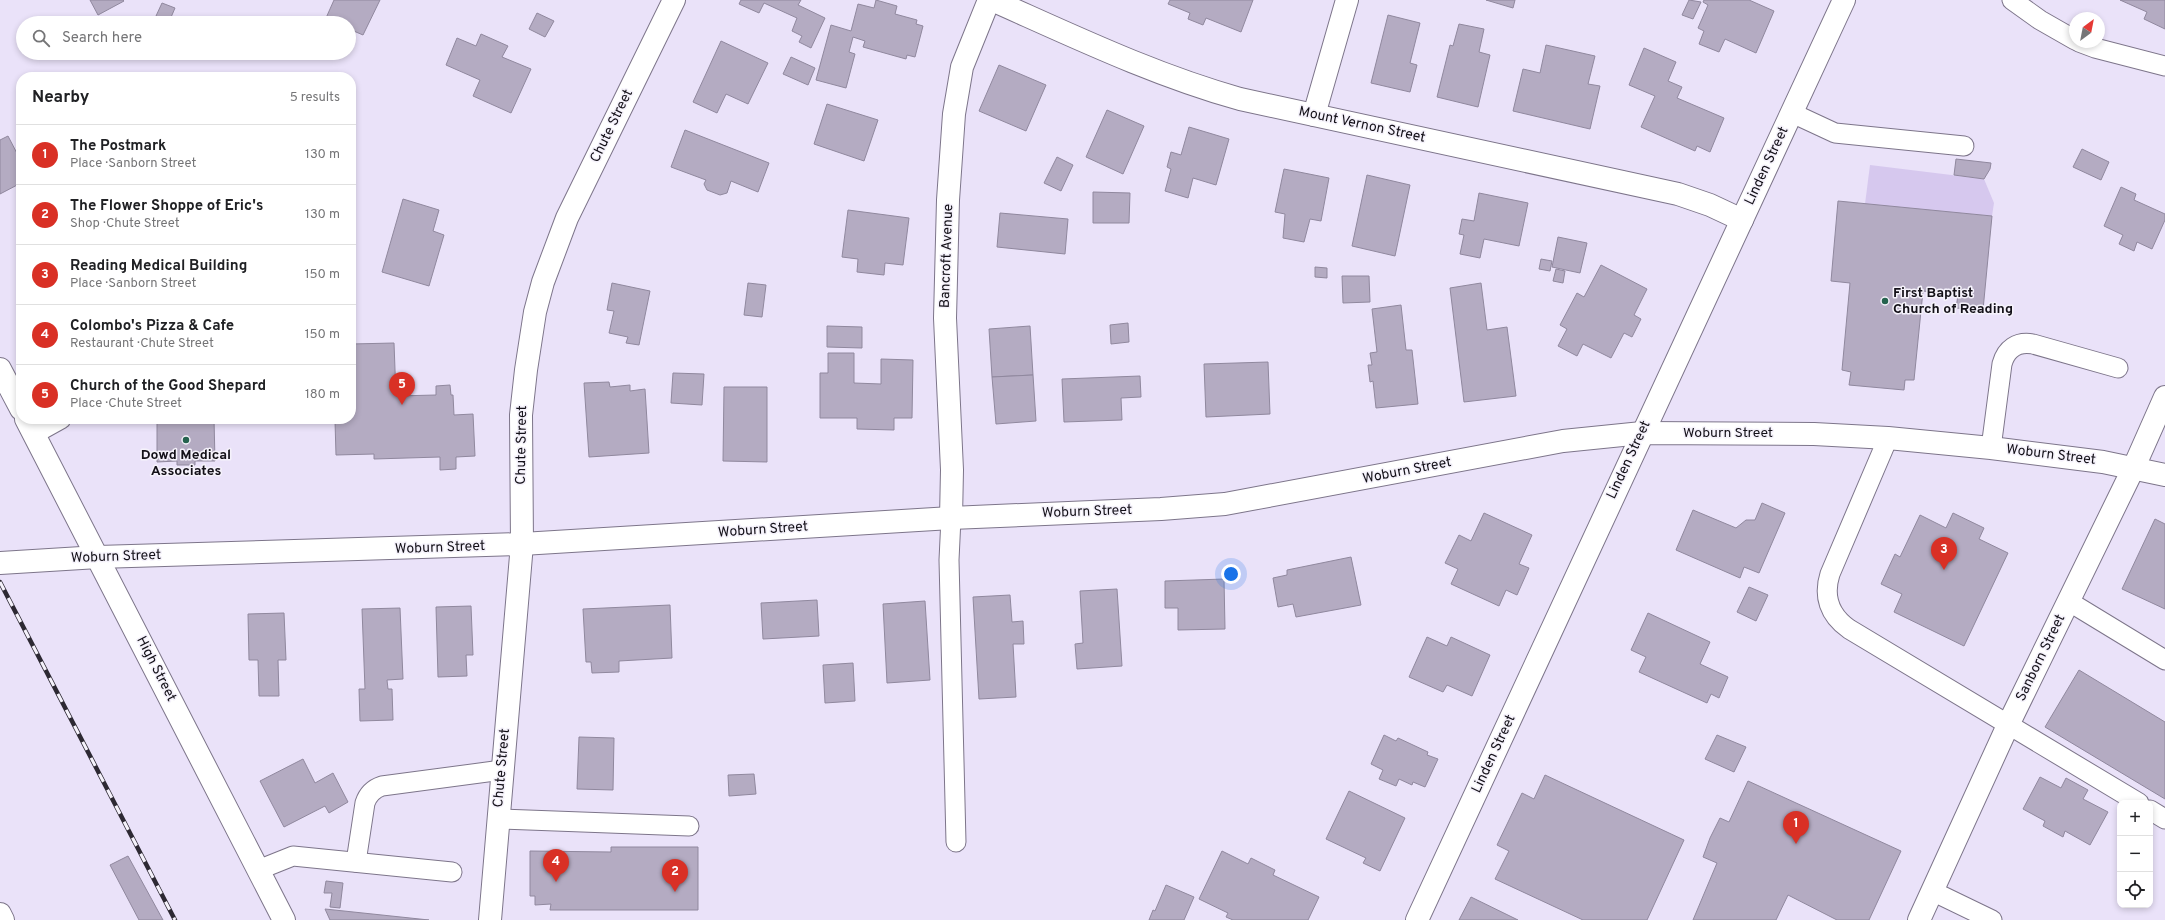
<!DOCTYPE html>
<html lang="en">
<head>
<meta charset="utf-8">
<style>
  :root { --surface:#fff; --page:#f2f2f2; --text:#202124; --muted:#757577; --line:#e0e0e0; --accent:#d93025 }
  body { margin:0; font-family:Overpass,sans-serif; background:var(--page); color:var(--text) }
  .controls { position:absolute; right:12px; bottom:12px; display:grid; overflow:hidden; border-radius:8px; box-shadow:0 2px 6px #0003 }
  .controls button { width:36px; height:36px; display:grid; place-items:center; padding:0; border:0; border-bottom:1px solid var(--line); background:var(--surface); color:var(--text); font:20px sans-serif }
  .compass { position:absolute; left:2069px; top:12px; width:36px; height:36px; border-radius:50%; background:var(--surface); box-shadow:0 2px 6px #0003; rotate:32deg }
  .you { position:absolute; left:1231px; top:574px; width:14px; height:14px; margin:-10px; border:3px solid #fff; border-radius:50%; background:#1a73e8; box-shadow:0 0 0 6px #1a73e833 }
  .badge { display:grid; place-items:center; width:26px; height:26px; border-radius:50%; background:var(--accent); color:#fff; font-size:13px; font-weight:700 }
  .pin { position:absolute; translate:-50% -33px; filter:drop-shadow(0 1px 2px #0008) }
  .pin::after { content:''; position:absolute; top:21px; width:14px; height:12px; background:inherit; clip-path:polygon(0 0,100% 0,50% 100%) }
  .list { margin:0; padding:0; list-style:none }
  h2 { display:flex; justify-content:space-between; align-items:center; height:52px; margin:0; padding:0 16px; font-size:17px }
  h2 small { font-size:13px; font-weight:400; color:var(--muted) }
  .list li { display:grid; grid-template-columns:26px 1fr auto; gap:12px; align-items:center; box-sizing:border-box; height:60px; padding:0 16px; border-top:1px solid var(--line) }
  .list b { display:block; font-size:15px; white-space:nowrap }
  .list p { margin:0; font-size:13px; white-space:nowrap; color:var(--muted) }
  .list em { font-size:13px; font-style:normal; color:var(--muted) }
  .icon { flex:none; width:22px; height:22px; fill:none; stroke:currentColor; stroke-width:2; stroke-linecap:round; stroke-linejoin:round }
  .map { position:relative; flex:none; width:2165px; height:920px; overflow:hidden }
  .search { position:absolute; background:var(--surface); box-shadow:0 2px 6px #0003; left:16px; top:16px; width:340px; height:44px; display:flex; align-items:center; gap:10px; box-sizing:border-box; padding:0 14px; border-radius:22px; color:var(--muted); font-size:15px }
  .panel { position:absolute; background:var(--surface); box-shadow:0 2px 6px #0003; left:16px; top:72px; width:340px; height:352px; border-radius:16px }
  .map>svg:first-child { display:block }
  .green { fill:#d6c8ee }
  .building { fill:#b4abc2; stroke:#90889e }
  .lines { fill:none; stroke-linecap:round; stroke-linejoin:round }
  .service-casing { stroke:#7d758a; stroke-width:21 }
  .minor-casing { stroke:#7d758a; stroke-width:24 }
  .tertiary-casing { stroke:#7d758a; stroke-width:24 }
  .service { stroke:#fff; stroke-width:19 }
  .minor { stroke:#fff; stroke-width:22 }
  .tertiary { stroke:#fff; stroke-width:22 }
  .rail-casing { stroke:#2d2933; stroke-width:4.5 }
  .rail { stroke:#f5f2fb; stroke-width:3; stroke-dasharray:9; stroke-linecap:butt }
  .poi-dot { fill:#25624e; stroke:#f5f2fb; stroke-width:1.5 }
  .labels { text-anchor:middle; dominant-baseline:central; stroke-width:3; stroke-linejoin:round; paint-order:stroke }
  .street-label { font-size:14px; fill:#131018; stroke:#f5f2fb }
  .poi-label { font-size:14px; font-weight:bold; fill:#131018; stroke:#f5f2fb; text-anchor:start }
</style>
</head>
<body>
<div class="map">
<svg width="2165" height="920" viewBox="0 0 2165 920">
  <rect width="100%" height="100%" fill="#eae2f9"/>
  <path class="green" d="M 1870,165 L 1984,179 L 1994,203 L 1992,216 L 1865,204 Z"/>
  <g class="building">
    <path d="M 90,0 L 123,0 L 124,1 L 98,15 Z"/>
    <path d="M 334,0 L 380,0 L 363,35 L 349,29 L 349,23 L 336,23 L 326,18 Z"/>
    <path d="M 741,0 L 801,0 L 798,5 L 825,18 L 811,48 L 799,42 L 802,36 L 792,31 L 797,18 L 764,3 L 759,13 L 739,4 Z"/>
    <path d="M 876,0 L 897,6 L 895,14 L 917,20 L 916,24 L 923,26 L 915,57 L 907,55 L 906,59 L 863,47 L 865,41 L 853,37 L 849,52 L 855,54 L 846,88 L 816,80 L 831,25 L 851,31 L 858,4 L 874,8 Z"/>
    <path d="M 1170,0 L 1253,0 L 1241,32 L 1206,18 L 1203,25 L 1188,19 L 1190,13 L 1168,4 Z"/>
    <path d="M 1486,0 L 1515,0 L 1513,8 Z"/>
    <path d="M 1689,0 L 1701,2 L 1693,19 L 1682,15 Z"/>
    <path d="M 1704,0 L 1749,0 L 1774,11 L 1756,53 L 1725,39 L 1719,52 L 1699,44 L 1704,31 L 1698,28 L 1708,5 L 1703,2 Z"/>
    <path d="M 2120,0 L 2165,0 L 2165,29 L 2144,19 L 2147,12 Z"/>
    <path d="M 162,3 L 175,8 L 169,22 L 156,16 Z"/>
    <path d="M 537,13 L 554,21 L 545,37 L 529,29 Z"/>
    <path d="M 1388,15 L 1420,23 L 1410,63 L 1417,65 L 1410,92 L 1371,83 Z"/>
    <path d="M 1459,24 L 1484,29 L 1479,52 L 1490,55 L 1478,107 L 1437,97 L 1450,45 L 1453,46 Z"/>
    <path d="M 481,34 L 508,46 L 502,57 L 531,69 L 511,113 L 473,96 L 480,80 L 446,65 L 457,38 L 476,46 Z"/>
    <path d="M 721,41 L 768,63 L 748,104 L 726,94 L 717,113 L 693,102 Z"/>
    <path d="M 1546,45 L 1595,56 L 1588,84 L 1600,86 L 1590,129 L 1513,111 L 1523,69 L 1540,73 Z"/>
    <path d="M 1644,48 L 1676,62 L 1668,81 L 1682,87 L 1677,98 L 1724,118 L 1710,152 L 1697,146 L 1695,151 L 1641,127 L 1655,96 L 1629,85 Z"/>
    <path d="M 791,57 L 815,68 L 808,85 L 783,74 Z"/>
    <path d="M 999,65 L 1046,85 L 1026,131 L 979,111 Z"/>
    <path d="M 827,104 L 878,120 L 864,161 L 814,144 Z"/>
    <path d="M 1107,110 L 1144,126 L 1123,174 L 1086,157 Z"/>
    <path d="M 1189,127 L 1229,139 L 1216,185 L 1193,178 L 1188,198 L 1165,191 L 1171,169 L 1167,167 L 1171,152 L 1181,155 Z"/>
    <path d="M 685,130 L 769,163 L 758,192 L 731,181 L 727,193 L 720,195 L 707,190 L 704,184 L 706,180 L 671,167 Z"/>
    <path d="M 8,136 L 21,161 L 21,183 L 0,194 L 0,140 Z"/>
    <path d="M 2082,149 L 2109,162 L 2101,180 L 2073,167 Z"/>
    <path d="M 1057,157 L 1073,165 L 1061,191 L 1044,183 Z"/>
    <path d="M 1956,159 L 1991,163 L 1990,169 L 1984,179 L 1954,175 Z"/>
    <path d="M 1284,169 L 1329,178 L 1321,221 L 1310,219 L 1304,242 L 1283,238 L 1285,214 L 1275,212 Z"/>
    <path d="M 1367,175 L 1410,185 L 1395,256 L 1352,246 Z"/>
    <path d="M 2121,187 L 2136,194 L 2134,200 L 2165,214 L 2165,220 L 2152,249 L 2137,242 L 2134,251 L 2119,244 L 2123,235 L 2104,226 Z"/>
    <path d="M 1093,192 L 1130,193 L 1129,223 L 1093,223 Z"/>
    <path d="M 1479,193 L 1528,203 L 1519,246 L 1484,239 L 1480,258 L 1460,254 L 1464,235 L 1459,234 L 1462,219 L 1474,221 Z"/>
    <path d="M 403,199 L 439,210 L 433,231 L 444,235 L 429,286 L 382,272 Z"/>
    <path d="M 1838,201 L 1992,216 L 1983,310 L 1956,308 L 1958,295 L 1923,291 L 1914,380 L 1905,380 L 1904,390 L 1849,385 L 1851,372 L 1842,370 L 1850,283 L 1831,281 Z"/>
    <path d="M 848,210 L 909,218 L 903,265 L 885,263 L 884,275 L 857,272 L 858,259 L 842,257 Z"/>
    <path d="M 1000,213 L 1068,219 L 1065,254 L 997,247 Z"/>
    <path d="M 1558,237 L 1587,243 L 1580,273 L 1552,267 Z"/>
    <path d="M 1541,259 L 1552,261 L 1550,271 L 1539,269 Z"/>
    <path d="M 1601,265 L 1647,289 L 1634,315 L 1641,319 L 1632,337 L 1624,333 L 1611,358 L 1583,344 L 1577,356 L 1558,346 L 1567,329 L 1560,325 L 1577,293 L 1584,297 Z"/>
    <path d="M 1315,267 L 1327,268 L 1327,278 L 1315,277 Z"/>
    <path d="M 1556,269 L 1565,271 L 1563,283 L 1553,281 Z"/>
    <path d="M 1342,276 L 1369,276 L 1370,302 L 1343,303 Z"/>
    <path d="M 612,283 L 650,291 L 639,345 L 626,343 L 628,337 L 609,333 L 614,311 L 607,310 Z"/>
    <path d="M 748,283 L 766,285 L 762,317 L 744,315 Z"/>
    <path d="M 1481,283 L 1487,330 L 1507,327 L 1516,396 L 1464,402 L 1450,288 Z"/>
    <path d="M 1401,305 L 1406,350 L 1412,350 L 1418,404 L 1376,408 L 1373,381 L 1370,382 L 1368,365 L 1372,365 L 1370,353 L 1377,352 L 1372,309 Z"/>
    <path d="M 1128,323 L 1129,342 L 1111,344 L 1110,325 Z"/>
    <path d="M 827,326 L 862,327 L 862,348 L 827,347 Z"/>
    <path d="M 1030,326 L 1033,375 L 992,377 L 989,329 Z"/>
    <path d="M 394,343 L 396,396 L 436,395 L 436,386 L 450,385 L 451,395 L 453,395 L 454,415 L 473,414 L 475,456 L 456,457 L 456,469 L 440,470 L 440,457 L 374,459 L 374,454 L 336,455 L 335,421 L 351,419 L 351,344 Z"/>
    <path d="M 828,353 L 854,353 L 854,383 L 881,384 L 881,359 L 913,360 L 912,418 L 894,418 L 894,430 L 857,429 L 857,418 L 820,418 L 820,373 L 828,373 Z"/>
    <path d="M 1268,362 L 1270,414 L 1206,417 L 1204,364 Z"/>
    <path d="M 673,373 L 704,374 L 702,405 L 671,403 Z"/>
    <path d="M 1033,375 L 1036,421 L 996,424 L 992,377 Z"/>
    <path d="M 1140,376 L 1141,397 L 1121,398 L 1122,420 L 1064,422 L 1062,379 Z"/>
    <path d="M 609,382 L 610,387 L 630,385 L 630,391 L 645,389 L 649,453 L 589,457 L 584,383 Z"/>
    <path d="M 724,387 L 767,387 L 767,462 L 723,461 Z"/>
    <path d="M 157,419 L 214,419 L 215,461 L 195,461 L 195,465 L 177,465 L 177,461 L 157,462 Z"/>
    <path d="M 1762,503 L 1785,513 L 1759,573 L 1744,567 L 1740,578 L 1676,550 L 1693,510 L 1736,528 L 1746,520 L 1755,520 Z"/>
    <path d="M 1484,513 L 1532,535 L 1519,564 L 1529,568 L 1517,595 L 1506,590 L 1499,606 L 1451,584 L 1458,569 L 1445,563 L 1459,535 L 1471,541 Z"/>
    <path d="M 1953,513 L 1984,528 L 1979,539 L 2008,553 L 1964,646 L 1894,612 L 1902,594 L 1881,584 L 1895,554 L 1900,557 L 1920,515 L 1946,528 Z"/>
    <path d="M 2155,519 L 2165,524 L 2165,609 L 2122,589 Z"/>
    <path d="M 1351,557 L 1361,605 L 1296,617 L 1293,604 L 1278,607 L 1273,578 L 1287,575 L 1287,570 Z"/>
    <path d="M 1224,579 L 1225,629 L 1178,630 L 1178,608 L 1165,608 L 1165,581 Z"/>
    <path d="M 1749,587 L 1768,595 L 1756,621 L 1737,612 Z"/>
    <path d="M 1117,589 L 1122,666 L 1077,669 L 1075,644 L 1083,643 L 1080,591 Z"/>
    <path d="M 1010,595 L 1012,622 L 1023,621 L 1024,644 L 1013,644 L 1016,697 L 979,699 L 973,597 Z"/>
    <path d="M 817,600 L 819,636 L 763,639 L 761,603 Z"/>
    <path d="M 925,601 L 930,680 L 887,683 L 883,604 Z"/>
    <path d="M 670,605 L 672,658 L 619,661 L 619,672 L 592,673 L 591,662 L 586,662 L 583,609 Z"/>
    <path d="M 471,606 L 473,655 L 466,655 L 467,676 L 438,677 L 436,607 Z"/>
    <path d="M 400,608 L 403,679 L 387,680 L 388,689 L 392,689 L 393,720 L 360,721 L 359,689 L 365,689 L 362,609 Z"/>
    <path d="M 284,613 L 286,660 L 278,660 L 279,696 L 259,696 L 258,660 L 249,660 L 248,614 Z"/>
    <path d="M 1648,613 L 1710,642 L 1700,664 L 1728,677 L 1719,698 L 1711,694 L 1707,703 L 1639,672 L 1646,657 L 1631,650 Z"/>
    <path d="M 1427,637 L 1447,646 L 1451,637 L 1490,655 L 1472,696 L 1447,685 L 1443,692 L 1409,677 Z"/>
    <path d="M 853,663 L 855,701 L 825,703 L 823,665 Z"/>
    <path d="M 2079,670 L 2165,722 L 2165,799 L 2045,727 Z"/>
    <path d="M 1384,735 L 1396,741 L 1398,738 L 1428,752 L 1427,755 L 1438,759 L 1425,787 L 1413,782 L 1412,785 L 1399,779 L 1396,786 L 1379,779 L 1383,770 L 1371,764 Z"/>
    <path d="M 1717,735 L 1746,747 L 1734,772 L 1705,759 Z"/>
    <path d="M 579,737 L 614,738 L 613,790 L 577,789 Z"/>
    <path d="M 303,759 L 315,783 L 333,773 L 348,802 L 329,813 L 325,806 L 284,827 L 260,781 Z"/>
    <path d="M 754,774 L 756,794 L 729,796 L 728,775 Z"/>
    <path d="M 1545,775 L 1684,840 L 1647,920 L 1583,920 L 1495,879 L 1509,851 L 1497,845 L 1522,793 L 1534,799 Z"/>
    <path d="M 2040,777 L 2061,788 L 2066,778 L 2088,790 L 2083,799 L 2108,812 L 2090,845 L 2065,831 L 2063,837 L 2043,826 L 2045,821 L 2023,809 Z"/>
    <path d="M 1748,781 L 1901,851 L 1869,920 L 1837,920 L 1788,895 L 1776,920 L 1693,920 L 1717,863 L 1703,857 L 1710,838 L 1720,818 L 1729,822 Z"/>
    <path d="M 1349,791 L 1405,818 L 1380,871 L 1363,863 L 1366,858 L 1326,839 Z"/>
    <path d="M 611,847 L 698,847 L 698,910 L 550,910 L 551,904 L 535,905 L 535,896 L 530,896 L 530,851 L 611,852 Z"/>
    <path d="M 1222,851 L 1248,864 L 1251,858 L 1275,870 L 1273,875 L 1319,897 L 1308,920 L 1233,920 L 1226,917 L 1228,913 L 1199,899 Z"/>
    <path d="M 128,856 L 163,920 L 139,920 L 110,865 Z"/>
    <path d="M 326,881 L 343,883 L 340,908 L 330,907 L 332,893 L 324,893 Z"/>
    <path d="M 1166,885 L 1194,897 L 1184,920 L 1149,920 L 1153,910 L 1155,911 Z"/>
    <path d="M 1471,897 L 1518,920 L 1459,920 Z"/>
    <path d="M 325,909 L 429,920 L 330,920 Z"/>
  </g>
  <g class="lines">
    <defs>
      <g id="service">
        <path d="M 2012,0 L 2040,20 L 2075,40"/>
        <path d="M 2079,42 L 2095,48 L 2165,66"/>
        <path d="M 1792,113 L 1835,133 L 1964,146"/>
        <path d="M 34,434 L 61,419"/>
        <path d="M 1888,438 L 1830,574 C 1823,596 1829,615 1849,629 L 2139,803"/>
        <path d="M 1991,448 L 2002,364 C 2006,349 2017,341 2033,344 L 2118,368"/>
        <path d="M 951,518 L 949,560 L 956,842"/>
        <path d="M 2068,601 L 2165,660"/>
        <path d="M 2150,810 L 2165,819"/>
        <path d="M 498,819 L 689,826"/>
        <path d="M 356,862 L 365,803 C 368,794 373,789 382,786 L 502,770"/>
        <path d="M 258,870 L 293,856 L 452,872"/>
        <path d="M 1932,891 L 1992,920"/>
      </g>
      <g id="minor">
        <path d="M 992,0 C 1073,36 1154,75 1240,99 L 1678,194 L 1710,205 L 1742,220"/>
        <path d="M 1314,115 L 1347,0"/>
        <path d="M 951,518 L 952,470 L 945,318 L 948,200 L 954,114 L 962,67 L 989,0"/>
        <path d="M 0,914 L 3,920"/>
        <path d="M 490,920 L 522,544 L 521,415 L 526,370 L 535,312 L 543,282 L 567,218 L 674,0"/>
        <path d="M 1417,920 L 1844,0"/>
        <path d="M 1919,920 L 2009,723 L 2134,467 L 2165,397"/>
      </g>
      <g id="tertiary">
        <path d="M 0,369 L 21,409"/>
        <path d="M 26,419 L 284,920"/>
        <path d="M 0,563 L 98,557 L 522,544 L 951,518 L 1161,509 L 1225,504 L 1563,441 L 1642,433 L 1814,434 L 1888,438 L 1991,448 L 2103,462 L 2165,475"/>
      </g>
    </defs>
    <use href="#service" class="service-casing"/>
    <use href="#minor" class="minor-casing"/>
    <use href="#tertiary" class="tertiary-casing"/>
    <use href="#service" class="service"/>
    <use href="#minor" class="minor"/>
    <use href="#tertiary" class="tertiary"/>
    <defs>
      <path id="rail" d="M 0,582 L 175,920"/>
    </defs>
    <use href="#rail" class="rail-casing"/>
    <use href="#rail" class="rail"/>
  </g>
  <g class="poi-dot">
    <circle cx="1885" cy="301" r="4"/>
    <circle cx="186" cy="440" r="4"/>
  </g>
  <g class="labels">
    <g class="street-label">
      <text transform="translate(1362 125) rotate(12)">Mount Vernon Street</text>
      <text transform="translate(612 126) rotate(-64)">Chute Street</text>
      <text transform="translate(1767 166) rotate(-65)">Linden Street</text>
      <text transform="translate(947 256) rotate(-88)">Bancroft Avenue</text>
      <text x="1728" y="433">Woburn Street</text>
      <text transform="translate(522 445) rotate(-89)">Chute Street</text>
      <text transform="translate(2051 455) rotate(7)">Woburn Street</text>
      <text transform="translate(1629 460) rotate(-65)">Linden Street</text>
      <text transform="translate(1407 471) rotate(-11)">Woburn Street</text>
      <text transform="translate(1087 512) rotate(-2)">Woburn Street</text>
      <text transform="translate(763 530) rotate(-4)">Woburn Street</text>
      <text transform="translate(440 548) rotate(-2)">Woburn Street</text>
      <text transform="translate(116 557) rotate(-2)">Woburn Street</text>
      <text transform="translate(2041 658) rotate(-64)">Sanborn Street</text>
      <text transform="translate(156 669) rotate(63)">High Street</text>
      <text transform="translate(1494 754) rotate(-65)">Linden Street</text>
      <text transform="translate(502 768) rotate(-85)">Chute Street</text>
    </g>
    <g class="poi-label">
      <text x="1893" y="293">First Baptist<tspan x="1893" dy="16">Church of Reading</tspan></text>
      <text x="186" y="455" text-anchor="middle">Dowd Medical<tspan x="186" dy="16">Associates</tspan></text>
    </g>
  </g>
</svg>
<div class="controls">
<button>+</button>
<button>−</button>
<button><svg class="icon" aria-label="locate" viewBox="0 0 24 24"><circle cx="12" cy="12" r="6"/><path d="M12 2v4M12 18v4M2 12h4M18 12h4"/></svg></button>
</div>
<svg class="compass" viewBox="-18 -18 36 36"><path d="M0-13l5 13h-10z" fill="#e53935"/><path d="M0 13l5-13h-10z" fill="#757577"/></svg>
<div class="you"></div>
<div class="pin badge" style="left:1796px;top:844px">1</div>
<div class="pin badge" style="left:675px;top:892px">2</div>
<div class="pin badge" style="left:1944px;top:570px">3</div>
<div class="pin badge" style="left:556px;top:882px">4</div>
<div class="pin badge" style="left:402px;top:405px">5</div>
<div class="search"><svg class="icon" aria-label="search" viewBox="0 0 24 24"><circle cx="10" cy="10" r="6"/><path d="M15 15l6 6"/></svg>Search here</div>
<section class="panel">
<h2>Nearby<small>5 results</small></h2>
<ul class="list">
<li><span class="badge">1</span><div><b>The Postmark</b><p>Place · Sanborn Street</p></div><em>130 m</em></li>
<li><span class="badge">2</span><div><b>The Flower Shoppe of Eric's</b><p>Shop · Chute Street</p></div><em>130 m</em></li>
<li><span class="badge">3</span><div><b>Reading Medical Building</b><p>Place · Sanborn Street</p></div><em>150 m</em></li>
<li><span class="badge">4</span><div><b>Colombo's Pizza &amp; Cafe</b><p>Restaurant · Chute Street</p></div><em>150 m</em></li>
<li><span class="badge">5</span><div><b>Church of the Good Shepard</b><p>Place · Chute Street</p></div><em>180 m</em></li>
</ul>
</section>
</div>
</body>
</html>
